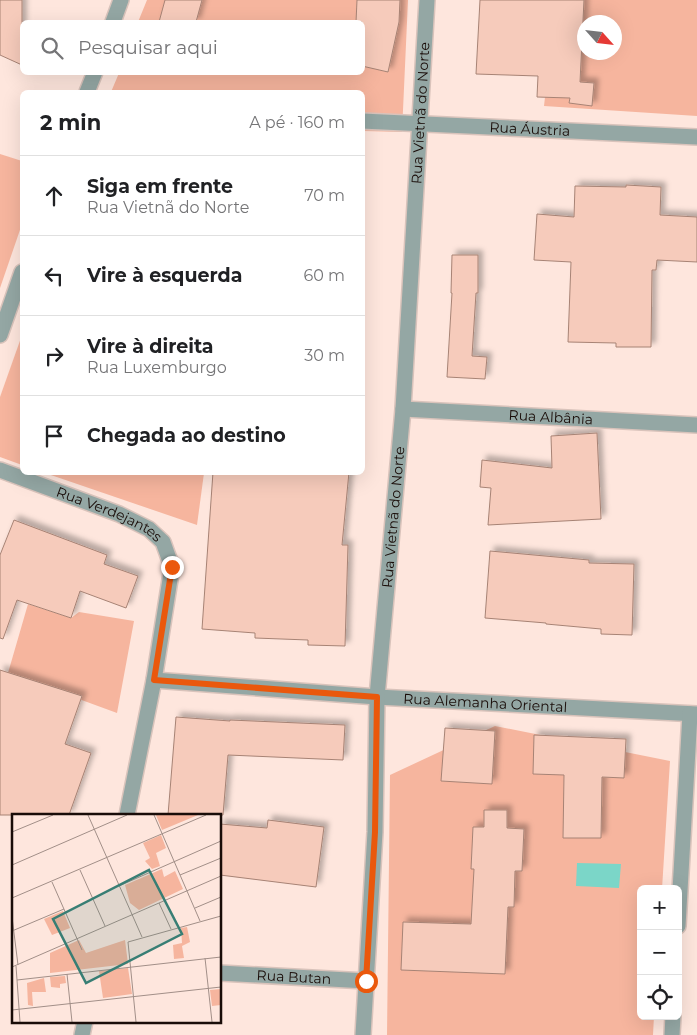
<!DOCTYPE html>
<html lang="pt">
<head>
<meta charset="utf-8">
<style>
  :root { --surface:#fff; --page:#f2f2f2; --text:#202124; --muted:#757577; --line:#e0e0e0 }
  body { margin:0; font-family:Montserrat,sans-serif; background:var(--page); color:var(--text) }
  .controls { position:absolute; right:15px; bottom:15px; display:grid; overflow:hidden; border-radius:8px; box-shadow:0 5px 20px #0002 }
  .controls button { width:45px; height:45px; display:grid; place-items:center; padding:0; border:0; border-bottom:1px solid var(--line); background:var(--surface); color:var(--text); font:25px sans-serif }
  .compass { position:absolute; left:577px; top:15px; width:45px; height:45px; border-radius:50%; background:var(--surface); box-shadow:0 5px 20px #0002; rotate:117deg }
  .stop { position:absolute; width:15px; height:15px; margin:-11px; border:4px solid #ea580c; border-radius:50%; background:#fff }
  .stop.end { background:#ea580c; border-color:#fff; box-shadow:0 1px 5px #0008 }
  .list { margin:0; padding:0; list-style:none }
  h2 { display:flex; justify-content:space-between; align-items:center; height:65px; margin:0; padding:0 20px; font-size:21px }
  h2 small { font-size:16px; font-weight:400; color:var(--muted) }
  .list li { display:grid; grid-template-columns:32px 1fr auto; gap:15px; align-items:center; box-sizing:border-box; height:80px; padding:0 20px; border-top:1px solid var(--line) }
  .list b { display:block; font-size:19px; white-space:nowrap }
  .list p { margin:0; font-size:16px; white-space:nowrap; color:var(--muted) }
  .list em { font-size:16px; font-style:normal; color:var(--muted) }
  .icon { flex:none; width:28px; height:28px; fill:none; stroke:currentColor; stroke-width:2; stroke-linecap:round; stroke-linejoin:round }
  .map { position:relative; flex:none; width:697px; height:1035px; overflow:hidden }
  .search { position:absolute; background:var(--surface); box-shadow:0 5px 20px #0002; left:20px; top:20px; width:345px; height:55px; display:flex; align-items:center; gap:12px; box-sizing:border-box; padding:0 18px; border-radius:8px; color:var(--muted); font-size:19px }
  .panel { position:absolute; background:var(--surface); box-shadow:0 5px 20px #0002; left:20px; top:90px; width:345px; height:385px; border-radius:8px }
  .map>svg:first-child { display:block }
  .green { fill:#f6b59e; fill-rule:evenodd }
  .water { fill:#7bd6c8 }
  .building { fill:#f6cbbb; stroke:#a78375; filter:url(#shadow) }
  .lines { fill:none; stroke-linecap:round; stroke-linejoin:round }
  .street-casing { stroke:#d9c3bb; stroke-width:18 }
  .street { stroke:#94a7a4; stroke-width:15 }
  .route { stroke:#ea580c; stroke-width:6 }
  .labels { text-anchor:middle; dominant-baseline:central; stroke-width:5; stroke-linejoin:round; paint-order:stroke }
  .street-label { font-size:14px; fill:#190c08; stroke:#f9f9f9 }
  .inset-road { fill:none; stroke:#a28f88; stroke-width:1 }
  .view { fill:#387e74; fill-opacity:0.15; stroke:#387e74; stroke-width:2.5 }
  .inset-edge { fill:none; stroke:#190c08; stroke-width:2.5 }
</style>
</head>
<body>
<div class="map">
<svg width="697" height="1035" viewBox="0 0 697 1035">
  <defs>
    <filter id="shadow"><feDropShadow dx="4.5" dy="-4.5" stdDeviation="2.5" flood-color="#0004"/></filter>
  </defs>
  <rect width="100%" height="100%" fill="#fee6dd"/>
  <g class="green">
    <path d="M 147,0 L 408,0 L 402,132 L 363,131 L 362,92 L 111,92 L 119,73 L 362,72 L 362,22 L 138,22 Z"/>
    <path d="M 556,0 L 697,0 L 697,116 L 544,106 ZM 584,22 L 614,22 L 614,52 L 584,52 Z"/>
    <path d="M 0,154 L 22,161 L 22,224 L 0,288 Z"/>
    <path d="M 22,335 L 22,465 L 0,457 L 0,397 Z"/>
    <path d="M 45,473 L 204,473 L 197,525 Z"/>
    <path d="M 28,604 L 71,618 L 79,612 L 134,621 L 117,713 L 8,673 Z"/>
    <path d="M 495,726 L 670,761 L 662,889 L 641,889 L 641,1016 L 654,1016 L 653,1035 L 387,1035 L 390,775 Z"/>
  </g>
  <path class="water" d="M 577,863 L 621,864 L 619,888 L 576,886 Z"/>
  <g class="building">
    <path d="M 0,0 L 22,0 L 22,65 L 0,55 Z"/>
    <path d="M 165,0 L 202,0 L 196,22 L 159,22 Z"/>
    <path d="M 357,0 L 400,0 L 399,22 L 388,72 L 362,66 L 362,22 L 356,22 Z"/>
    <path d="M 480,0 L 584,0 L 580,82 L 594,83 L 592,106 L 569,103 L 570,98 L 537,97 L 538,76 L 476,74 Z"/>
    <path d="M 626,185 L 661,187 L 660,215 L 697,217 L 697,262 L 657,260 L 656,270 L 652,270 L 651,347 L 616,347 L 616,343 L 568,342 L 571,262 L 534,260 L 537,214 L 574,217 L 575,186 L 626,187 Z"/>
    <path d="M 452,255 L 478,255 L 478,293 L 476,293 L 472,356 L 487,357 L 485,379 L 447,377 L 452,293 L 451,293 Z"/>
    <path d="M 597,433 L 601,519 L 488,525 L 491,488 L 480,487 L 482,460 L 552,468 L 551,436 Z"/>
    <path d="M 213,472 L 349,472 L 342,545 L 348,545 L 345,646 L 308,645 L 308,640 L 255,638 L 255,633 L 202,629 Z"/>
    <path d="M 14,520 L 107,555 L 104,564 L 138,576 L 126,608 L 80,591 L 71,618 L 17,600 L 3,639 L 0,638 L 0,555 Z"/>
    <path d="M 490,551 L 589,560 L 589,563 L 634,564 L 632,635 L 601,634 L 601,629 L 546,624 L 546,623 L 485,618 Z"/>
    <path d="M 0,670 L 82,696 L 65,744 L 91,753 L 69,815 L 0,815 Z"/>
    <path d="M 176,717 L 230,721 L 230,720 L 345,725 L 343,760 L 228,755 L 223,815 L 168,815 Z"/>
    <path d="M 445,728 L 495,731 L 492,784 L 441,781 Z"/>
    <path d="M 534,735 L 626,739 L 624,778 L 602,777 L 601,838 L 563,838 L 564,775 L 533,774 Z"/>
    <path d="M 484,810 L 507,810 L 507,828 L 524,829 L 522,871 L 515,871 L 514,907 L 508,907 L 505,974 L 401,970 L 403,922 L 471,924 L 474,869 L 471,869 L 473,827 L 484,827 Z"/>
    <path d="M 268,820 L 324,827 L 316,887 L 220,875 L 220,824 L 267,828 Z"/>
  </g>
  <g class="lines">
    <defs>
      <g id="street">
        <path d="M 113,22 L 121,0"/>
        <path d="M 87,92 L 95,72"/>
        <path id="s1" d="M 362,121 L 697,137"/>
        <path d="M 0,335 L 22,272"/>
        <path id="s2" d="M 403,409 L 697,425"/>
        <path id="s3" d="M 0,470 L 119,514 L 149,529 L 163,542 L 172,567 L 154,680 L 127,815"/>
        <path id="s4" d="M 154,680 L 377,697 L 697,714"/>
        <path d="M 678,926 L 690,714"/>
        <path id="s5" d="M 220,973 L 366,981"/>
        <path d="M 82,1035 L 85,1021"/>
        <path id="s6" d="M 363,1035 L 375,832 L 377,697 L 403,409 L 427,0"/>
        <path d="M 672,1035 L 673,1016"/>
      </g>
    </defs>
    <use href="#street" class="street-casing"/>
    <use href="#street" class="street"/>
  </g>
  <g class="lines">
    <path class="route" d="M 172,567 L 154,680 L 377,697 L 375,832 L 366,981"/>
  </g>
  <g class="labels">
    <g class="street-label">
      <text stroke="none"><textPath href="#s6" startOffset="924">Rua Vietnã do Norte</textPath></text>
      <text stroke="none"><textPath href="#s1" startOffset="168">Rua Áustria</textPath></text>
      <text stroke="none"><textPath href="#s2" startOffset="148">Rua Albânia</textPath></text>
      <text stroke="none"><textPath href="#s3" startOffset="118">Rua Verdejantes</textPath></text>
      <text stroke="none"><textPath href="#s6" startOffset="519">Rua Vietnã do Norte</textPath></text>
      <text stroke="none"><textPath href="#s4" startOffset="332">Rua Alemanha Oriental</textPath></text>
      <text stroke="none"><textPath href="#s5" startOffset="74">Rua Butan</textPath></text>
    </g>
  </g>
  <g transform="translate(12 814)">
    <rect width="209" height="209" fill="#fee6dd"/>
    <path d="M 144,1 L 186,1 L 150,16 ZM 149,21 L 154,34 L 144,39 L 148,52 L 140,55 L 133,47 L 138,44 L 131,29 ZM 150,55 L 152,63 L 163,57 L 171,75 L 127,96 L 118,89 L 113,71 ZM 51,97 L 58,114 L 40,121 L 32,105 ZM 175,113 L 178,128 L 170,132 L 172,144 L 162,145 L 161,131 L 170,129 L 169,114 ZM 67,126 L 74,139 L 113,126 L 116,150 L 38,159 L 38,139 ZM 116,154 L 120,180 L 91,184 L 87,157 ZM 53,162 L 54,169 L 48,170 L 48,174 L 39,173 L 38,163 ZM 32,164 L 34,178 L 20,178 L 21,192 L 16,191 L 15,169 ZM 209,175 L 209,191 L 200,192 L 198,176 Z" fill="#f6b59e"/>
    <path class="inset-road" d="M 76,1 L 130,123M 142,1 L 188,107M 0,18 L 41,1M 0,51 L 115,1M 68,56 L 93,112M 168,61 L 209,44M 40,68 L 70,136M 107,72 L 209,27M 0,84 L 194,1M 147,89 L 159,115M 183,94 L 209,83M 0,103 L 6,151M 0,117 L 52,95M 193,144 L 200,208M 4,152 L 8,208M 0,153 L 209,62M 55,160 L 60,208M 5,166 L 209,143M 0,196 L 209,173M 124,208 L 116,128 L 209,102"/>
    <path class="view" d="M 137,56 L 170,120 L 74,169 L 41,105 Z"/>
    <rect width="209" height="209" class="inset-edge"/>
  </g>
</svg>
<div class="controls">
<button>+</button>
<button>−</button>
<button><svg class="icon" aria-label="locate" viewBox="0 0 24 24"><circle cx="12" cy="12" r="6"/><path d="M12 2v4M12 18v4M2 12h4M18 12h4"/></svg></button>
</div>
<svg class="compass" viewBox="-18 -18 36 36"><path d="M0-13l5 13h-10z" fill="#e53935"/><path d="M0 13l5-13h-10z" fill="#757577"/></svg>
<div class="stop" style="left:366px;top:981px"></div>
<div class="stop end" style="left:172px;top:567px"></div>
<div class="search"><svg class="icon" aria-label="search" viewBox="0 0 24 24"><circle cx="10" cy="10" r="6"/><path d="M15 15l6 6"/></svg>Pesquisar aqui</div>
<section class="panel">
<h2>2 min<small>A pé · 160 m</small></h2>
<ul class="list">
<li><svg class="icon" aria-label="ahead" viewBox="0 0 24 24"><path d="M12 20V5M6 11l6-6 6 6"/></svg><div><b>Siga em frente</b><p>Rua Vietnã do Norte</p></div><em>70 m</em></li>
<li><svg class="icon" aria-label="left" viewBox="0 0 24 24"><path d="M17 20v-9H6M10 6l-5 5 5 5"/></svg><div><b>Vire à esquerda</b></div><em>60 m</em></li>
<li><svg class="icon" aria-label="right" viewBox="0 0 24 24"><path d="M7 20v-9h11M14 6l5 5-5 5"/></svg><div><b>Vire à direita</b><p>Rua Luxemburgo</p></div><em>30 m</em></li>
<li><svg class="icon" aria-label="arrive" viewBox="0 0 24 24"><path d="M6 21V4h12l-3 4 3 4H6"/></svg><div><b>Chegada ao destino</b></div></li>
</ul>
</section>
</div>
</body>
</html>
